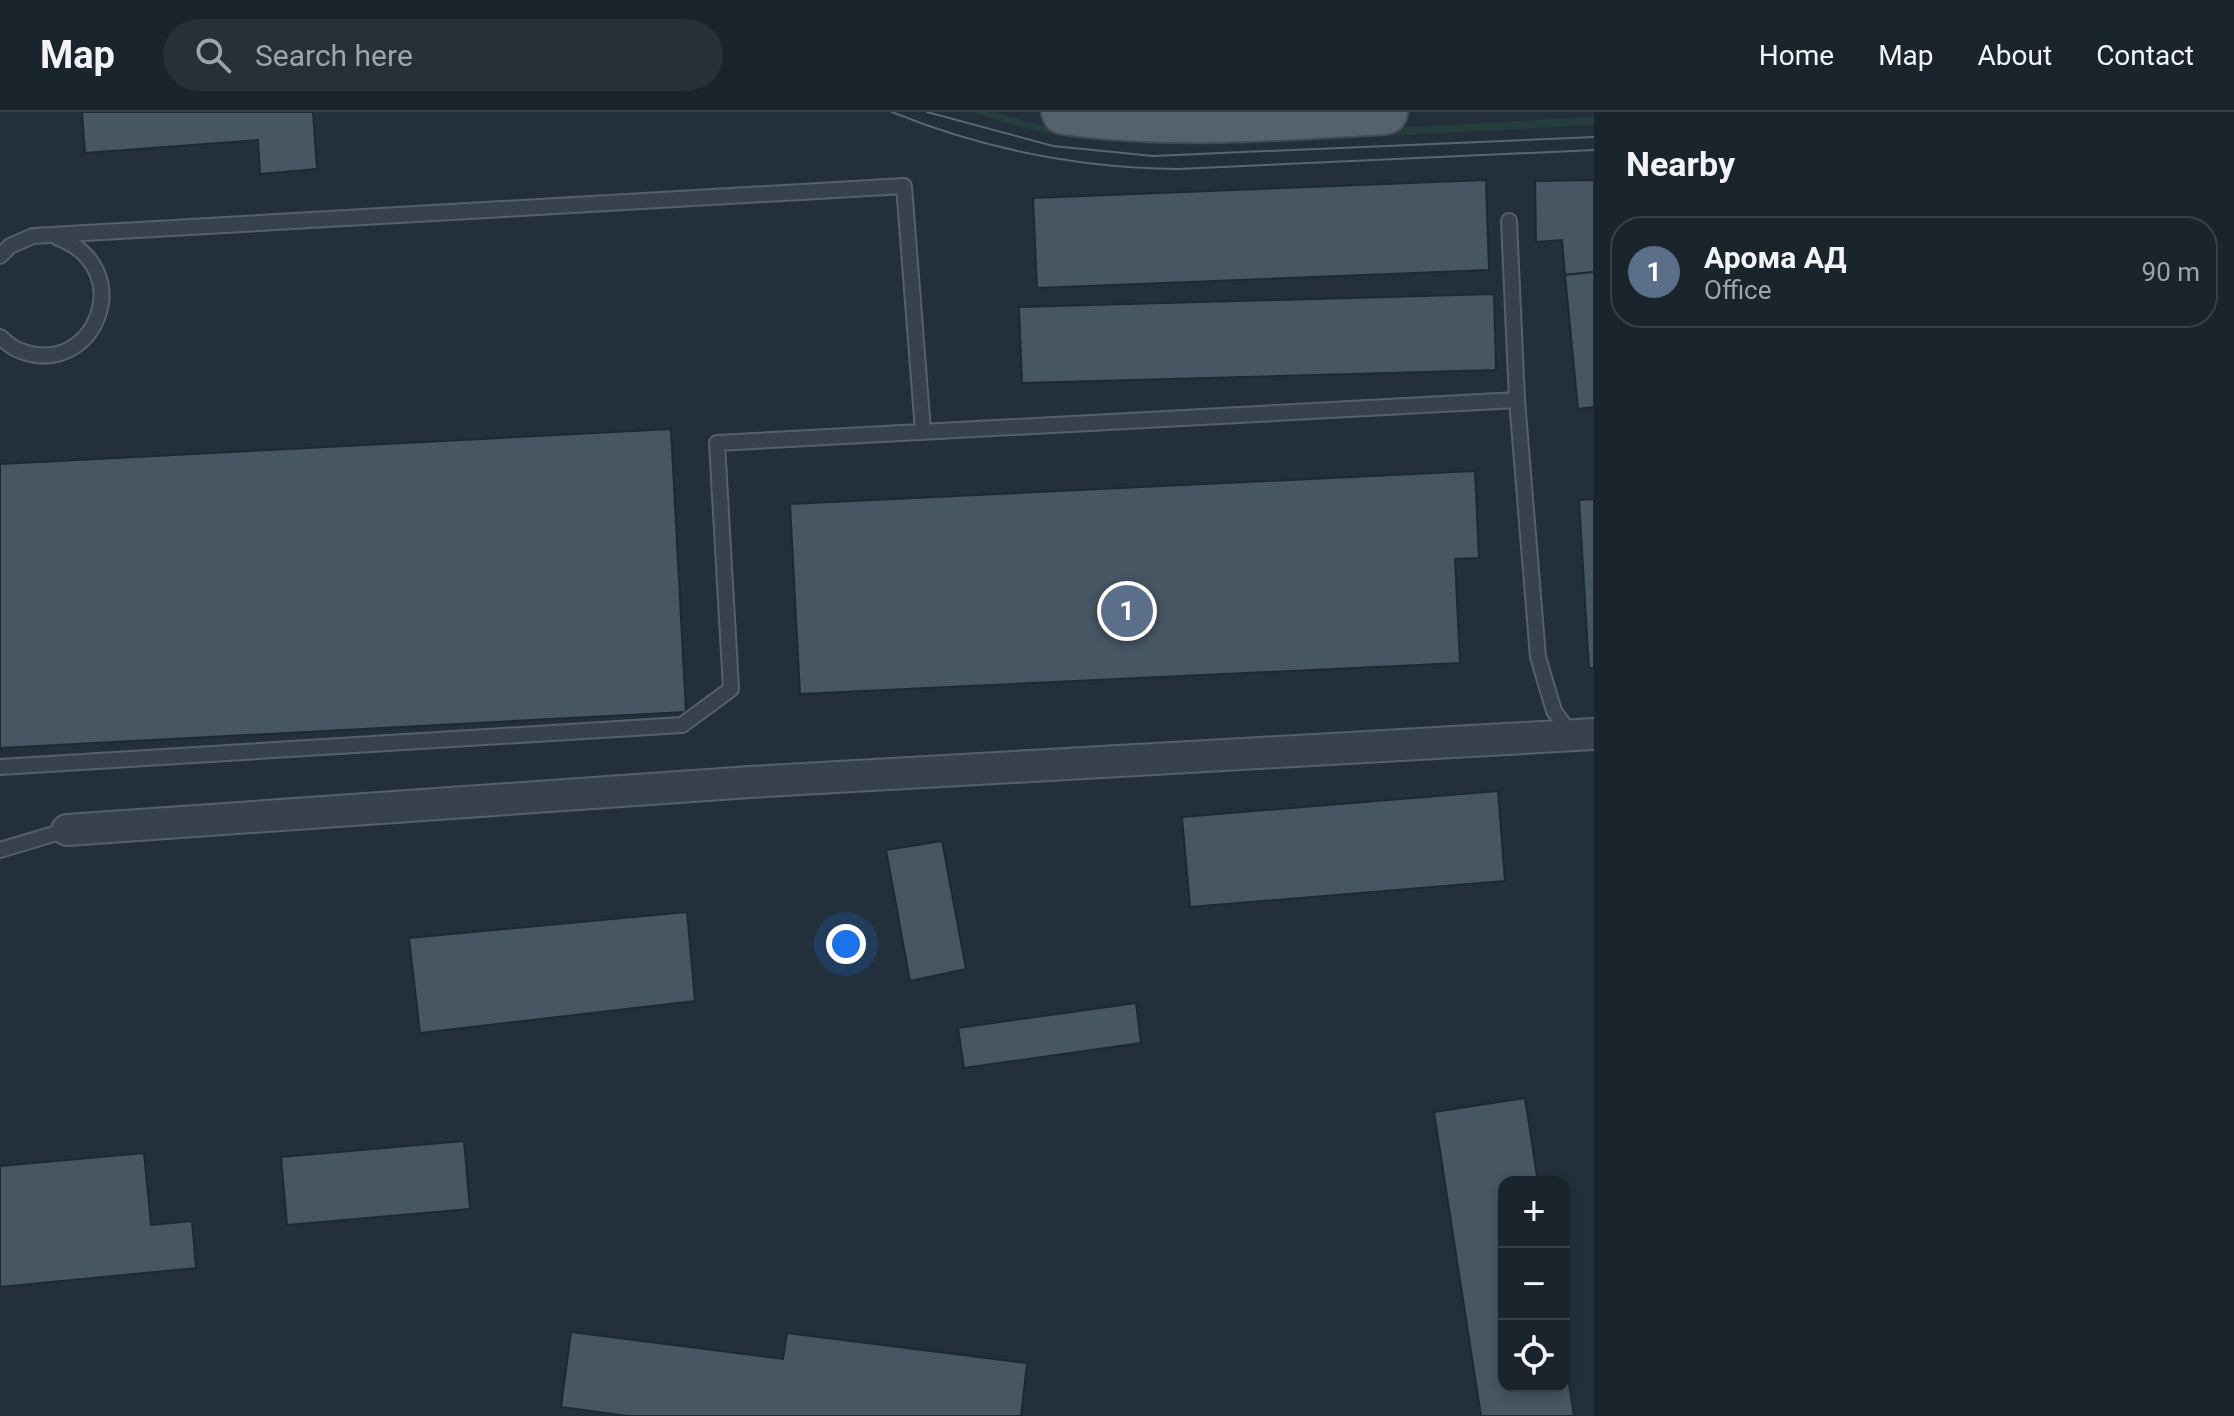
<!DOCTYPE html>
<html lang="en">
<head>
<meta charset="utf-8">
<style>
  :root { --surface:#1a242d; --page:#273039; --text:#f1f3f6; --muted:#9fa4aa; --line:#384149; --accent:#8c9099 }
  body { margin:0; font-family:Roboto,sans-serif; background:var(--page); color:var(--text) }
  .controls { position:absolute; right:24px; bottom:24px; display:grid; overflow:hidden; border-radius:16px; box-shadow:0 4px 12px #0003 }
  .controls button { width:72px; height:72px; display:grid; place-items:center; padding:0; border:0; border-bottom:2px solid var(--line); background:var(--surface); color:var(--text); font:40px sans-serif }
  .you { position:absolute; left:846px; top:832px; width:28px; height:28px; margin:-20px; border:6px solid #fff; border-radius:50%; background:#1a73e8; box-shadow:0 0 0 12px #1a73e833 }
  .badge { display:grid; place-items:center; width:52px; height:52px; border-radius:50%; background:var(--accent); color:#fff; font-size:26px; font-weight:700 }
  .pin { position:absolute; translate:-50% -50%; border:4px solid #fff; box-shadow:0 2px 8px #0006 }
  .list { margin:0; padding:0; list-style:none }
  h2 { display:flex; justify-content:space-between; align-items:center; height:104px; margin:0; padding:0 32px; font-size:34px }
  h2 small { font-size:26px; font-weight:400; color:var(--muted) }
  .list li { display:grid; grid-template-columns:52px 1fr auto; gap:24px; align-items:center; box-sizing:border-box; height:112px; margin:0 16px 16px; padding:0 16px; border:2px solid var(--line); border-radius:32px }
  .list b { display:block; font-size:30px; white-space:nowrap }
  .list p { margin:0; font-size:26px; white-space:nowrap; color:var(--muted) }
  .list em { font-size:26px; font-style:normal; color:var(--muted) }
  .icon { flex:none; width:44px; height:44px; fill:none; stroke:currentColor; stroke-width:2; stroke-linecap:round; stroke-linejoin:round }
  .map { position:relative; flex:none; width:1594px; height:1304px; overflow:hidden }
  header { display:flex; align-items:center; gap:48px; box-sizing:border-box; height:112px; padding:0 40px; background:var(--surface); border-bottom:2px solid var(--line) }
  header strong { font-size:38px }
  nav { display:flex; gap:44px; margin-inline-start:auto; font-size:28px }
  .search { width:560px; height:72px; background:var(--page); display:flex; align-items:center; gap:20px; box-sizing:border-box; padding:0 28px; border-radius:44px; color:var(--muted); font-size:30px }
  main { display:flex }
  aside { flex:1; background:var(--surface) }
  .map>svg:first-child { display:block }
  .grass { fill:#253d3d }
  .building { fill:#475663; stroke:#1e2933; stroke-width:2 }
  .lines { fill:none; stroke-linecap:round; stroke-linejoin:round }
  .service-casing { stroke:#55606a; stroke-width:18 }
  .minor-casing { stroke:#55606a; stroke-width:34 }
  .primary-casing { stroke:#404b55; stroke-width:48 }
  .service { stroke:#37424d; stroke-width:14 }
  .minor { stroke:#37424d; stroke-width:30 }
  .primary { stroke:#55616d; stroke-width:44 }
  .tram { stroke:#596674; stroke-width:2 }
</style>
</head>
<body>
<header>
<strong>Map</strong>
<div class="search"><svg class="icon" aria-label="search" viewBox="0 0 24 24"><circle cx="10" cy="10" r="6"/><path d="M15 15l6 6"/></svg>Search here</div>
<nav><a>Home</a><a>Map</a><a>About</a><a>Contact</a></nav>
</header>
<main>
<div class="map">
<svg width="1594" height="1304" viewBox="0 0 1594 1304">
  <rect width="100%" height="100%" fill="#23303c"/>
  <path class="grass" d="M 973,0 L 994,0 L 1032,11 L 1086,20 L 1322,20 L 1594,5 L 1594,13 C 1491,18 1388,25 1285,28 C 1180,32 1073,38 973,0 Z"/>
  <g class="building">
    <path d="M 82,0 L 313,0 L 317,57 L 260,62 L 258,28 L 85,41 Z"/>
    <path d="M 1486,68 L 1489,158 L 1037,176 L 1033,86 Z"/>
    <path d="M 1594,68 L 1594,160 L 1565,163 L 1562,128 L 1536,130 L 1535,69 Z"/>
    <path d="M 1594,160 L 1594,295 L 1578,297 L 1565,163 Z"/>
    <path d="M 1494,182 L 1496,258 L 1022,271 L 1019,195 Z"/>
    <path d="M 671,317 L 686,600 L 0,636 L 0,352 Z"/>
    <path d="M 1475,359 L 1479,446 L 1455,447 L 1460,551 L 800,582 L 790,392 Z"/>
    <path d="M 1594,387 L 1594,556 L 1589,556 L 1579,388 Z"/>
    <path d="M 1498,679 L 1505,769 L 1190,795 L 1182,705 Z"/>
    <path d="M 942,729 L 966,857 L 910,869 L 886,738 Z"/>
    <path d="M 687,800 L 695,889 L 420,921 L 409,826 Z"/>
    <path d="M 1136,891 L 1141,931 L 964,956 L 958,916 Z"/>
    <path d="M 1525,986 L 1538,1070 L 1504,1070 L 1504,1274 L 1564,1274 L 1564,1239 L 1574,1304 L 1481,1304 L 1434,1000 Z"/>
    <path d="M 464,1029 L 470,1097 L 287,1113 L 281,1045 Z"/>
    <path d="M 144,1041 L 151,1113 L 192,1109 L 196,1156 L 0,1175 L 0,1054 Z"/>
    <path d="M 571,1220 L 783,1247 L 787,1221 L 1027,1251 L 1021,1304 L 628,1304 L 561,1295 Z"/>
  </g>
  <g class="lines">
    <defs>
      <g id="service">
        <path d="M 1509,109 L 1517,288 L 1538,545 L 1554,599 L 1572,624"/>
        <path d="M 0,144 L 10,134 L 33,124 L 904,74 L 923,319"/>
        <path d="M 0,225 C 6,230 13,237 21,239 C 95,267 139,156 58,126"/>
        <path d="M 0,655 L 682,613 L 731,577 L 717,331 L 1517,288"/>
        <path d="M 0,738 L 67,718"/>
      </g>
      <path id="minor" d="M 67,718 L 750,670 L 1594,622"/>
      <path id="primary" d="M 1064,0 C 1171,15 1278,6 1385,0"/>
    </defs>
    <use href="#service" class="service-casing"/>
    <use href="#minor" class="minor-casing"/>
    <use href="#primary" class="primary-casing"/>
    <use href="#service" class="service"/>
    <use href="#minor" class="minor"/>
    <use href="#primary" class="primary"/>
    <g class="tram">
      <path d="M 892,0 C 983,37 1080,56 1178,57 L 1594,38"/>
      <path d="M 927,0 L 1053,34 L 1153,44 L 1594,25"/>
    </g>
  </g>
</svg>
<div class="controls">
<button>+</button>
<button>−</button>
<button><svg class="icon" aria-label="locate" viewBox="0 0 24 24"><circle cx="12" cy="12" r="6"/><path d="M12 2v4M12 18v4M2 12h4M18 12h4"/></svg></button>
</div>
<div class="you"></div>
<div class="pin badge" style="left:1127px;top:499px;background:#5c6f8a">1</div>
</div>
<aside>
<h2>Nearby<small></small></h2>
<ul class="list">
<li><span class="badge" style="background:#5c6f8a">1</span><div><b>Арома АД</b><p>Office</p></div><em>90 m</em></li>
</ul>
</aside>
</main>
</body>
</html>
